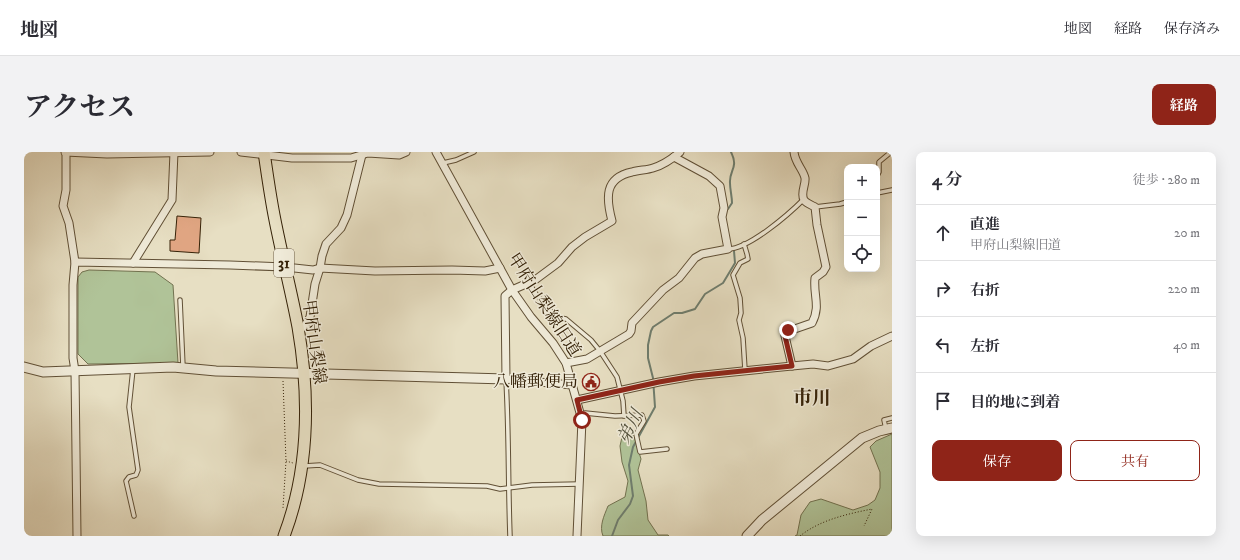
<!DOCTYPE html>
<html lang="ja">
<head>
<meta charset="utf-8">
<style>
  :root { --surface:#fff; --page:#f2f2f3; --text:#2b2b33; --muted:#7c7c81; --line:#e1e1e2; --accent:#8f2418 }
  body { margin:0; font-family:"IM FELL DW Pica","Noto Serif JP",serif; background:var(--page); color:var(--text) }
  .controls { position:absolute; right:12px; top:12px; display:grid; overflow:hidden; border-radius:8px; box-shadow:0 4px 16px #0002 }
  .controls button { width:36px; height:36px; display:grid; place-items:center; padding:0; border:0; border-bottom:1px solid var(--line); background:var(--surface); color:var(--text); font:20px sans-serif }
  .stop { position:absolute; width:12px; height:12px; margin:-9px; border:3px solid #8f2418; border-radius:50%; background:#fff }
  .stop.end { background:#8f2418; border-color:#fff; box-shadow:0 1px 4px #0008 }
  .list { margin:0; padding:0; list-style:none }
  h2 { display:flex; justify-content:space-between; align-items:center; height:52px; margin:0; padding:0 16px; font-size:17px }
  h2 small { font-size:13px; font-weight:400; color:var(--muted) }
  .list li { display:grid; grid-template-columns:26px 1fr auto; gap:12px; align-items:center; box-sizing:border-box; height:56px; padding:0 16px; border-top:1px solid var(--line) }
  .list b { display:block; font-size:15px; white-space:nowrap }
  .list p { margin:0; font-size:13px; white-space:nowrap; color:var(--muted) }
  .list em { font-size:13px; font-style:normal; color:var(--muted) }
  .actions { display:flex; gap:8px; padding:12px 16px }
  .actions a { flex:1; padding:9px 0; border:1px solid var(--accent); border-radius:8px; text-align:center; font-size:14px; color:var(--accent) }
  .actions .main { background:var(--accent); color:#fff }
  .icon { flex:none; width:22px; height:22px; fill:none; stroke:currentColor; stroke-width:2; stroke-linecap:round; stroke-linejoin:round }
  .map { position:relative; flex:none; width:868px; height:384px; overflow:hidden; border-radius:8px }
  header { display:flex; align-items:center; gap:24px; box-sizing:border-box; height:56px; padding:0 20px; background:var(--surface); border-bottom:1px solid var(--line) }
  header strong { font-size:19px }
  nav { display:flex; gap:22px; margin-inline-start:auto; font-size:14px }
  .intro { display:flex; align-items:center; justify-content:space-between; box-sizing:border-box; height:96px; padding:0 24px }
  h1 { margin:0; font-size:28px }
  .button { padding:10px 18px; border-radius:8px; background:var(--accent); color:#fff; font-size:14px; font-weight:700 }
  main { display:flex; gap:24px; padding:0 24px }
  aside { flex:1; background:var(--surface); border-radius:8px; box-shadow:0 4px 16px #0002 }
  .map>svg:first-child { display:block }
  .green { fill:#b0c398; stroke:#727250 }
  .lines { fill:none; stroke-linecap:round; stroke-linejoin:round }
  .stream { stroke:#6f7e6f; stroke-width:2 }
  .building { fill:#e2a784; stroke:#342107 }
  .service-casing { stroke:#615036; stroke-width:5.5 }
  .minor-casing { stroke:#615036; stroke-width:9 }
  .tertiary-casing { stroke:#615036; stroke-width:11 }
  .primary-casing { stroke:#342107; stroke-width:13 }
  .path { stroke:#342107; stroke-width:1; stroke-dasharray:1 2; stroke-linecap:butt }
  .service { stroke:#efead8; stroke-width:3.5 }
  .minor { stroke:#efead8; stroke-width:7 }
  .tertiary { stroke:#efead8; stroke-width:9 }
  .primary { stroke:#e7dfc3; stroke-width:11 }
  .route { stroke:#8f2418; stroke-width:5 }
  .labels { text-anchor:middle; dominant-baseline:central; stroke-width:3; stroke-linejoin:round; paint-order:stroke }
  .shield { fill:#efead8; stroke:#6c5d46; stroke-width:1 }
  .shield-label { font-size:16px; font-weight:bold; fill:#342107 }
  .street-label { font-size:17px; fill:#342107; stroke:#efead8 }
  .poi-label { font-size:17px; fill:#342107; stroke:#efead8; text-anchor:end }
  .water-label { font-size:18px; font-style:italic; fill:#52503b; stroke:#efead8 }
  .quarter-label { font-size:19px; font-weight:bold; fill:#342107; stroke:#efead8 }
</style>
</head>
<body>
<header>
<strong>地図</strong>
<nav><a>地図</a><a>経路</a><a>保存済み</a></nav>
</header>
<div class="intro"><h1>アクセス</h1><a class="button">経路</a></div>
<main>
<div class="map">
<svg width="868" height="384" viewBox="0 0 868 384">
  <rect width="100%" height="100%" fill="#e7dfc3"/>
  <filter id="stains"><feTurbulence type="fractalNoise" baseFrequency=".005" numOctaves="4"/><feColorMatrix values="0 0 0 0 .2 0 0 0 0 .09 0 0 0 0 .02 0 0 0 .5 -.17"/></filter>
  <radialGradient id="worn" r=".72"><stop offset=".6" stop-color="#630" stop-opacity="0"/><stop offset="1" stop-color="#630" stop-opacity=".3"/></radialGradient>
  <g class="green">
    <path d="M 65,118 L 131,120 L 149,133 L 154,211 L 64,212 L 54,202 L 54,125 L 58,120 Z"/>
    <path d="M 607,282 L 610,284 L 617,307 L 614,318 L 622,349 L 624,368 L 634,383 L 644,383 L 645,384 L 579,384 C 575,374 580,364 584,354 L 601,345 L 604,329 L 598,310 L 596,294 L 598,285 Z"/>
    <path d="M 868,282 L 868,384 L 771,384 L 773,383 L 777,363 L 786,350 L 797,347 L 829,358 L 844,353 L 851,348 L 856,336 L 856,320 L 846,295 L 852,289 Z"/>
  </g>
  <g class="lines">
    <g class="stream">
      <path d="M 704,57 L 708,51 C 708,44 706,38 706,31 C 705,18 715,16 707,0"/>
      <path d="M 588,384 L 594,368 L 606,352 L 609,344 L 605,313 L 609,295 L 631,255 L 629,226 L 624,206 L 624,193 L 627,179 L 629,175 L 650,161 L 658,161 L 671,157 L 681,142 L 699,131 L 711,111 L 710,99"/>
    </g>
  </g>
  <path class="building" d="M 153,64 L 177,66 L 175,101 L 146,99 L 146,88 L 151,88 Z"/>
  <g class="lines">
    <defs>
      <g id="service">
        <path d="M 419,11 L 432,8 L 450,0"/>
        <path d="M 853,24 L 855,20 L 855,10 L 867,0"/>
        <path d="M 853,41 L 868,38"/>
        <path d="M 791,55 L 816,52 L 823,50"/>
        <path d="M 720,92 L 723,102 L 724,107 L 716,111 L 709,123 L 716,146 L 717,161 L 715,168 L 719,186 L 721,218"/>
        <path d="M 704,97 C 725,97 765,62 780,47"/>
        <path d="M 505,131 L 512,142 L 532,165 L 542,167 L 567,188 L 576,199 L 593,225 L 599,249 L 600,264"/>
        <path d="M 156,148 L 159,215"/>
        <path d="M 109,217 L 105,255 L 114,318 L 112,323 L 105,325 L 102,329 L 110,364"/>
        <path d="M 482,228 C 485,280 484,332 486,384"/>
        <path d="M 556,263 L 561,261 L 591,264 L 618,263 L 620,269 L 612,282 L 616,300 L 643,297"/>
        <path d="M 862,277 L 860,268 L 868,266"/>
        <path d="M 280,314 L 296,313 L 334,328 L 355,332 L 463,334 L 476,337 L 508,333 L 555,332"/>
      </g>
      <g id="minor">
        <path d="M 41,0 L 83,2 L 186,0"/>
        <path d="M 42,0 L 42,38 L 39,54 L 45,71 L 51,110"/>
        <path d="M 217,0 L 268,6 L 327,6 L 344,1 L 375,3 L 382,0"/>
        <path d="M 412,0 L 488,138 L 507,165 L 529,191 L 542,211 L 558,268 L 553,384"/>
        <path d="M 109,111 L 148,48 L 150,0"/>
        <path d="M 274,176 L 280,175 L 286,165 L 291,132 L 296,116 L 298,104 L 302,92 L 317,76 L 323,63 L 338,3"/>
        <path d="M 542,211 L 563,207 L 605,182 L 607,179 L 608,171 L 639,138 L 655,126 L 671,106 L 678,102 L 704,97 L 698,65 L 700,56 L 696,34 L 685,24 L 650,5"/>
        <path d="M 768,214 L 761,184 L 762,180 L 788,171 C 797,154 789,143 791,126 L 799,120 L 802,115 L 793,73 L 791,55 C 787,53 782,51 780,48 C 776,41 782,33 781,26 C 779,17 771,11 770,0"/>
        <path d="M 548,233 L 482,227 L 481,144 L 488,138 L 511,128 L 534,111 L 548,95 L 561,85 L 588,69 C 582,46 580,26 608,20 C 615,18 623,18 629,16 C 639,13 649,6 656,0"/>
        <path d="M 553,248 L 635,230 L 670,224 L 768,214 L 789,212 L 804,214 L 829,207 L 847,194 L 868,184"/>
        <path d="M 53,384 L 51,219 L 49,206 L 49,133 L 51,110 L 206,113 L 261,115 L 289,118 L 296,116 L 351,119 L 428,118 L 461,119 L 476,116"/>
      </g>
      <g id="tertiary">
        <path d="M 0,215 L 19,220 L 149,215 L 192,219 L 482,227"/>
        <path d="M 723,384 L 738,368 L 838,286 L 855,279 L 868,276"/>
      </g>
      <path id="primary" d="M 240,0 C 243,21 246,42 250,63 C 257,100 267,138 274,175 C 286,245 285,318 260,384"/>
    </defs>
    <use href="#service" class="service-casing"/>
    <use href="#minor" class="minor-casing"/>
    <use href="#tertiary" class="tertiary-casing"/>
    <use href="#primary" class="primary-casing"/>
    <g class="path">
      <path d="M 259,229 L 262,309 L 259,356"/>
      <path d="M 262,309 L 269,311"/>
      <path d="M 776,384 C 796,368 823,362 848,357 L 840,374"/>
    </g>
    <use href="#service" class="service"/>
    <use href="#minor" class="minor"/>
    <use href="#tertiary" class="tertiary"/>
    <use href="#primary" class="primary"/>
  </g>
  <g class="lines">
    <path class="route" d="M 558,268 L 553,248 L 635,230 L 670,224 L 768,214 L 761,184 L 764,178"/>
  </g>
  <defs>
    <symbol id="civic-ring" viewBox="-11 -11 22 22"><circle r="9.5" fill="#efead8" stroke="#8f2418" stroke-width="1.5"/><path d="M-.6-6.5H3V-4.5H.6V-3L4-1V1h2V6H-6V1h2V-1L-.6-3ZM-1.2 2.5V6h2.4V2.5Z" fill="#8f2418"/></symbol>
  </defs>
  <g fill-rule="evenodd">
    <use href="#civic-ring" x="557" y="220" width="20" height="20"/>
  </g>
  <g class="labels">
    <rect class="shield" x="250" y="97" width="20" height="28" rx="3"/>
    <g class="shield-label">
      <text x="260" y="111">31</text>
    </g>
    <g class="street-label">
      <text transform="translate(520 153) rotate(57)">甲府山梨線旧道</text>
      <text transform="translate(290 190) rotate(82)">甲府山梨線</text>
    </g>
    <g class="poi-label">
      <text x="554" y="230">八幡郵便局</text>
    </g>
    <g class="water-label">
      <text transform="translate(607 275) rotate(-64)">弟川</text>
    </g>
    <g class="quarter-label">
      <text x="788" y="246">市川</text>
    </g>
  </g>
  <rect width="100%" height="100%" filter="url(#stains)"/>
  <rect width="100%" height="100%" fill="url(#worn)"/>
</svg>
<div class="controls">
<button>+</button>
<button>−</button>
<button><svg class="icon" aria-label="locate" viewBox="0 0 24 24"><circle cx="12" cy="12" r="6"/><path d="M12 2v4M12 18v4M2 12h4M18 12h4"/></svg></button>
</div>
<div class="stop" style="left:558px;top:268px"></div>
<div class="stop end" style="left:764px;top:178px"></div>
</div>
<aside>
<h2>4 分<small>徒歩 · 280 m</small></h2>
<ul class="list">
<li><svg class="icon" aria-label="ahead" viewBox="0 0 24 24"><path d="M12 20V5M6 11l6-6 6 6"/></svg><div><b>直進</b><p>甲府山梨線旧道</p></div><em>20 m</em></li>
<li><svg class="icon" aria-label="right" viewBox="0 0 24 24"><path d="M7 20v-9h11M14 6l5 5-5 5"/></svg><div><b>右折</b></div><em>220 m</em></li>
<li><svg class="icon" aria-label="left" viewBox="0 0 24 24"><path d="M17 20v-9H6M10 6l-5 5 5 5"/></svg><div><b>左折</b></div><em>40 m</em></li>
<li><svg class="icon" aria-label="arrive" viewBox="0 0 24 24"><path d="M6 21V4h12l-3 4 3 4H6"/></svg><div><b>目的地に到着</b></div></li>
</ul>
<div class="actions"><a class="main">保存</a><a>共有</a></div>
</aside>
</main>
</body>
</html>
